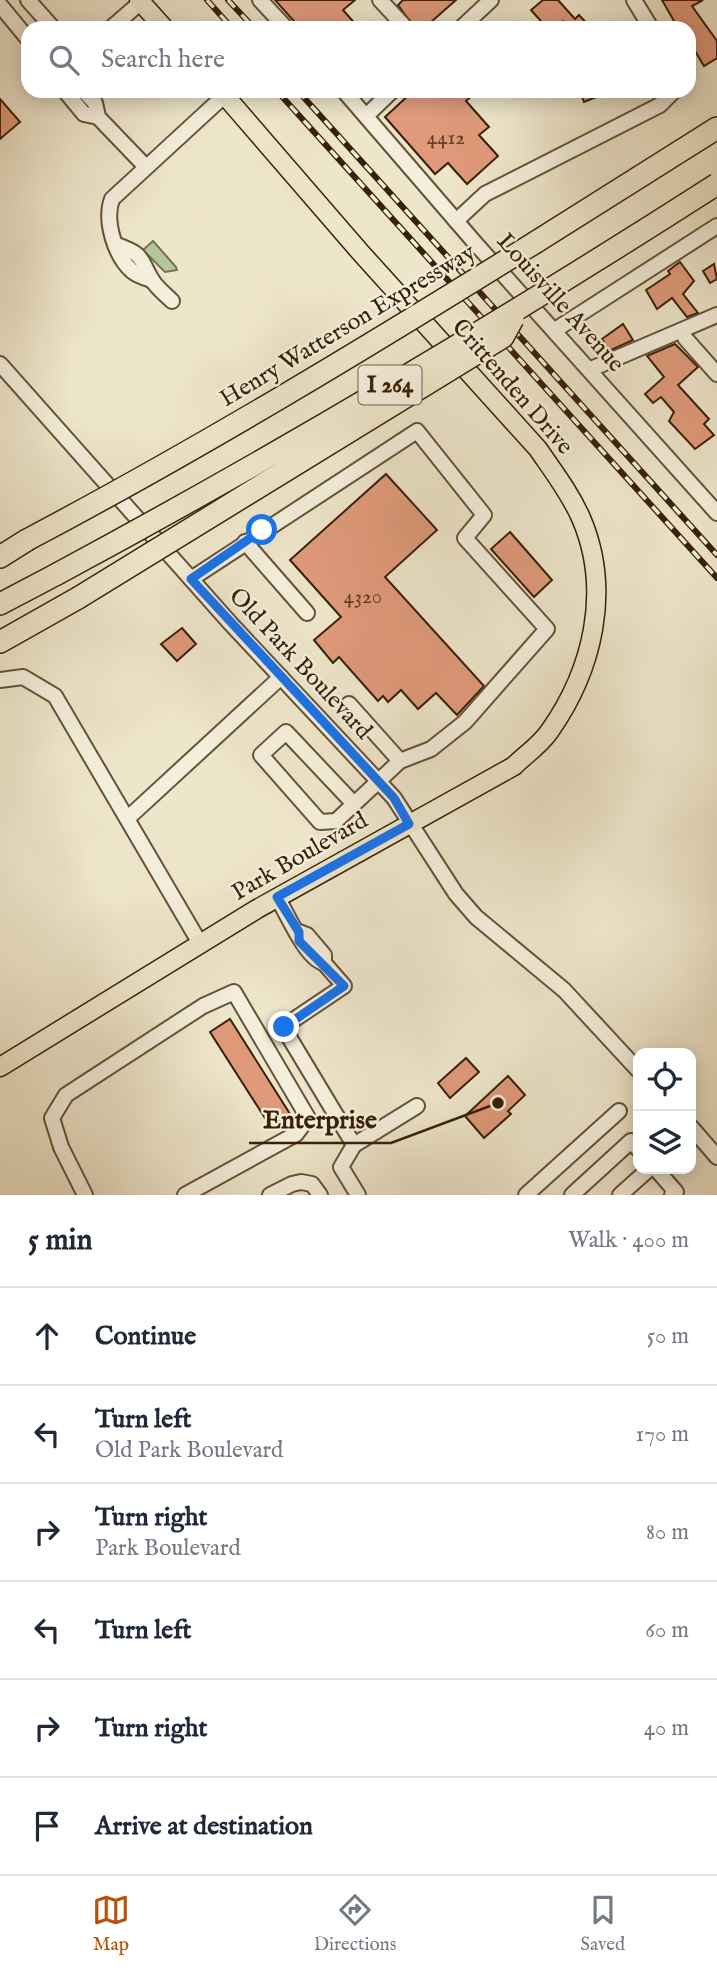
<!DOCTYPE html>
<html lang="en">
<head>
<meta charset="utf-8">
<style>
  :root { --surface:#fff; --page:#f2f2f3; --text:#1f2937; --muted:#747a83; --line:#e0e1e3; --accent:#b45309 }
  body { margin:0; font-family:"IM FELL English",serif; background:var(--page); color:var(--text) }
  .controls { position:absolute; right:21px; bottom:21px; display:grid; overflow:hidden; border-radius:14px; box-shadow:0 4px 18px #0003 }
  .controls button { width:63px; height:63px; display:grid; place-items:center; padding:0; border:0; border-bottom:2px solid var(--line); background:var(--surface); color:var(--text); font:35px sans-serif }
  .stop { position:absolute; width:21px; height:21px; margin:-16px; border:5px solid #1a73e8; border-radius:50%; background:#fff }
  .stop.end { background:#1a73e8; border-color:#fff; box-shadow:0 2px 7px #0008 }
  .list { margin:0; padding:0; list-style:none }
  h2 { display:flex; justify-content:space-between; align-items:center; height:91px; margin:0; padding:0 28px; font-size:30px }
  h2 small { font-size:23px; font-weight:400; color:var(--muted) }
  .list li { display:grid; grid-template-columns:46px 1fr auto; gap:21px; align-items:center; box-sizing:border-box; height:98px; padding:0 28px; border-top:2px solid var(--line) }
  .list b { display:block; font-size:26px; white-space:nowrap }
  .list p { margin:0; font-size:23px; white-space:nowrap; color:var(--muted) }
  .list em { font-size:23px; font-style:normal; color:var(--muted) }
  .icon { flex:none; width:38px; height:38px; fill:none; stroke:currentColor; stroke-width:2; stroke-linecap:round; stroke-linejoin:round }
  .map { position:relative; flex:none; width:717px; height:1195px; overflow:hidden }
  .search { position:absolute; background:var(--surface); box-shadow:0 4px 18px #0003; left:21px; right:21px; top:21px; height:77px; display:flex; align-items:center; gap:18px; box-sizing:border-box; padding:0 24px; border-radius:21px; color:var(--muted); font-size:26px }
  .sheet { height:679px; background:var(--surface) }
  nav { display:flex; justify-content:space-around; align-items:center; box-sizing:border-box; height:98px; border-top:2px solid var(--line); background:var(--surface); font-size:19px; color:var(--muted) }
  nav a { display:grid; justify-items:center; gap:4px }
  nav .on { color:var(--accent) }
  .map>svg:first-child { display:block }
  .green { fill:#b5c69a; stroke:#767350; stroke-width:2 }
  .building { fill:#e09a7b; stroke:#382006; stroke-width:2 }
  .lines { fill:none; stroke-linecap:round; stroke-linejoin:round }
  .minor-casing { stroke:#665237; stroke-width:18 }
  .major-casing { stroke:#382006; stroke-width:21 }
  .highway-casing { stroke:#382006; stroke-width:24 }
  .minor { stroke:#f4efdd; stroke-width:14 }
  .major { stroke:#eee6cb; stroke-width:18 }
  .highway { stroke:#eee6cb; stroke-width:21 }
  .rail-casing { stroke:#382006; stroke-width:6 }
  .rail { stroke:#f4efdd; stroke-width:3.5; stroke-dasharray:10; stroke-linecap:butt }
  .highway-bridge-casing { stroke:#382006; stroke-width:24; stroke-linecap:butt }
  .highway-bridge { stroke:#eee6cb; stroke-width:21 }
  .route { stroke:#1a73e8; stroke-width:9 }
  .labels { text-anchor:middle; dominant-baseline:central; stroke-width:5; stroke-linejoin:round; paint-order:stroke }
  .number-label { font-size:21px; fill:#623e23 }
  .shield { fill:#f4efdd; stroke:#705e46; stroke-width:2 }
  .shield-label { font-size:23px; font-weight:bold; fill:#382006 }
  .street-label { font-size:24px; fill:#382006; stroke:#f4efdd }
  .leader { fill:none; stroke:#382006; stroke-width:2.5 }
  .callout-dot { fill:#382006; stroke:#f4efdd; stroke-width:2.5 }
  .callout-label { font-size:26px; text-anchor:middle; font-weight:bold; fill:#382006; stroke:#f4efdd; stroke-width:5; stroke-linejoin:round; paint-order:stroke }
</style>
</head>
<body>
<div class="map">
<svg width="717" height="1195" viewBox="0 0 717 1195">
  <rect width="100%" height="100%" fill="#eee6cb"/>
  <filter id="stains"><feTurbulence type="fractalNoise" baseFrequency=".00286" numOctaves="4"/><feColorMatrix values="0 0 0 0 .2 0 0 0 0 .09 0 0 0 0 .02 0 0 0 .5 -.17"/></filter>
  <radialGradient id="worn" r=".72"><stop offset=".6" stop-color="#630" stop-opacity="0"/><stop offset="1" stop-color="#630" stop-opacity=".3"/></radialGradient>
  <path class="green" d="M 153,241 L 176,267 L 177,270 L 165,272 L 143,250 Z"/>
  <g class="building">
    <path d="M 275,0 L 355,0 L 343,10 L 359,28 L 300,28 Z"/>
    <path d="M 403,0 L 456,0 L 431,22 L 436,28 L 415,28 L 398,5 Z"/>
    <path d="M 543,0 L 558,0 L 575,19 L 579,15 L 591,28 L 565,28 L 568,25 L 563,21 L 556,28 L 547,28 L 531,10 Z"/>
    <path d="M 662,0 L 703,0 L 692,6 L 717,41 L 717,58 L 704,66 L 689,41 L 689,28 L 678,28 Z"/>
    <path d="M 413,91 L 477,91 L 466,101 L 489,127 L 479,135 L 498,156 L 467,184 L 448,163 L 435,174 L 385,117 Z"/>
    <path d="M 580,91 L 611,91 L 584,102 Z"/>
    <path d="M 0,99 L 20,122 L 0,139 Z"/>
    <path d="M 680,262 L 694,281 L 683,294 L 698,313 L 687,317 L 672,298 L 657,309 L 646,290 L 670,274 L 668,271 Z"/>
    <path d="M 714,264 L 717,279 L 710,283 L 703,271 Z"/>
    <path d="M 623,324 L 633,340 L 609,351 L 602,339 Z"/>
    <path d="M 675,344 L 698,367 L 678,385 L 709,419 L 704,424 L 714,435 L 695,449 L 669,421 L 674,412 L 661,397 L 653,403 L 645,394 L 664,377 L 647,356 Z"/>
    <path d="M 386,474 L 437,530 L 385,577 L 484,686 L 457,715 L 436,693 L 418,709 L 401,690 L 388,702 L 383,696 L 378,701 L 339,657 L 333,663 L 314,640 L 341,617 L 290,560 Z"/>
    <path d="M 510,532 L 552,580 L 534,597 L 491,549 Z"/>
    <path d="M 182,628 L 196,644 L 177,661 L 161,644 Z"/>
    <path d="M 230,1019 L 290,1114 L 270,1126 L 210,1032 Z"/>
    <path d="M 466,1058 L 479,1072 L 450,1098 L 438,1083 Z"/>
    <path d="M 508,1076 L 525,1095 L 508,1111 L 511,1114 L 484,1138 L 465,1116 Z"/>
  </g>
  <g class="lines">
    <defs>
      <g id="minor">
        <path d="M 28,0 L 53,28"/>
        <path d="M 260,0 L 286,28"/>
        <path d="M 380,0 L 406,28"/>
        <path d="M 634,0 L 651,28"/>
        <path d="M 0,5 L 28,39"/>
        <path d="M 111,28 L 141,2"/>
        <path d="M 461,28 L 491,0"/>
        <path d="M 65,91 L 84,114 L 98,117"/>
        <path d="M 84,91 L 95,103 L 98,117 L 146,167"/>
        <path d="M 344,91 L 476,244 L 717,513"/>
        <path d="M 366,116 L 392,91"/>
        <path d="M 456,221 L 485,194 L 660,105 L 674,91"/>
        <path d="M 117,245 C 145,255 139,258 152,280 C 157,288 166,295 172,301"/>
        <path d="M 152,280 C 146,278 138,276 132,271 C 115,256 104,221 112,199 L 225,95"/>
        <path d="M 555,330 L 717,226"/>
        <path d="M 685,338 L 717,374"/>
        <path d="M 0,364 L 231,624 L 394,798 L 456,894 L 476,917 L 564,990 L 638,1070"/>
        <path d="M 591,369 L 717,315"/>
        <path d="M 245,542 L 307,613"/>
        <path d="M 191,579 L 417,431 L 484,515 L 465,538 L 547,629 L 465,722 L 431,749 L 400,761 L 336,821 L 320,822 L 261,755 L 286,732 L 354,804"/>
        <path d="M 0,680 L 23,677 L 55,696 L 201,945"/>
        <path d="M 349,704 L 400,761"/>
        <path d="M 128,818 L 281,677"/>
        <path d="M 277,897 C 288,915 306,959 324,963 L 324,955 L 307,935 L 299,932"/>
        <path d="M 324,963 L 344,986 L 283,1027 L 354,1145"/>
        <path d="M 691,1127 L 717,1157"/>
        <path d="M 656,1169 L 676,1192 L 672,1195"/>
        <path d="M 85,1195 L 61,1147 L 52,1118 L 66,1095 L 203,1006 L 234,992 L 308,1118 L 296,1134 L 185,1195"/>
        <path d="M 270,1195 L 292,1184 L 301,1182 L 312,1184 L 320,1195"/>
        <path d="M 358,1195 L 341,1167 L 354,1145 L 417,1106"/>
        <path d="M 526,1195 L 619,1111"/>
        <path d="M 572,1195 L 631,1141 L 638,1149"/>
        <path d="M 620,1195 L 649,1169"/>
      </g>
      <g id="major">
        <path d="M 139,0 L 164,28"/>
        <path d="M 0,1067 L 257,909 L 514,766 C 525,755 540,745 549,732 C 593,670 612,590 581,518 C 570,493 553,471 538,449 L 361,253 L 221,91"/>
      </g>
      <g id="highway">
        <path d="M 536,242 L 717,128"/>
        <path d="M 0,557 L 27,540"/>
        <path d="M 0,604 L 57,574"/>
        <path d="M 0,642 L 78,598"/>
      </g>
    </defs>
    <use href="#minor" class="minor-casing"/>
    <use href="#major" class="major-casing"/>
    <use href="#highway" class="highway-casing"/>
    <use href="#minor" class="minor"/>
    <use href="#major" class="major"/>
    <use href="#highway" class="highway"/>
    <defs>
      <g id="rail">
        <path d="M 207,0 L 232,28"/>
        <path d="M 228,0 L 254,28"/>
        <path d="M 277,91 L 717,578"/>
        <path d="M 298,91 L 717,555"/>
      </g>
    </defs>
    <use href="#rail" class="rail-casing"/>
    <use href="#rail" class="rail"/>
    <defs>
      <g id="highway-bridge">
        <path d="M 27,540 C 201,448 369,346 536,242"/>
        <path d="M 57,574 C 282,453 502,322 717,184"/>
        <path d="M 78,598 L 503,337 L 513,319"/>
      </g>
    </defs>
    <use href="#highway-bridge" class="highway-bridge-casing"/>
    <use href="#highway-bridge" class="highway-bridge"/>
  </g>
  <g class="lines">
    <path class="route" d="M 262,530 L 191,579 L 394,798 L 409,824 L 277,897 L 299,932 L 299,941 L 344,986 L 284,1027"/>
  </g>
  <g class="labels">
    <g class="number-label">
      <text x="446" y="138">4412</text>
      <text x="363" y="597">4320</text>
    </g>
    <rect class="shield" x="358.5" y="365.5" width="63" height="39" rx="5"/>
    <g class="shield-label">
      <text x="390" y="385">I 264</text>
    </g>
    <g class="street-label">
      <text transform="translate(560 303) rotate(48)">Louisville Avenue</text>
      <text transform="translate(348 326) rotate(-31)">Henry Watterson Expressway</text>
      <text transform="translate(512 387) rotate(49)">Crittenden Drive</text>
      <text transform="translate(300 664) rotate(47)">Old Park Boulevard</text>
      <text transform="translate(300 857) rotate(-30)">Park Boulevard</text>
    </g>
  </g>
  <path class="leader" d="M498 1103L391 1143H249"/>
  <circle class="callout-dot" cx="498" cy="1103" r="7"/>
  <g class="callout-label">
    <text x="320" y="1128">Enterprise</text>
  </g>
  <rect width="100%" height="100%" filter="url(#stains)"/>
  <rect width="100%" height="100%" fill="url(#worn)"/>
</svg>
<div class="controls">
<button><svg class="icon" aria-label="locate" viewBox="0 0 24 24"><circle cx="12" cy="12" r="6"/><path d="M12 2v4M12 18v4M2 12h4M18 12h4"/></svg></button>
<button><svg class="icon" aria-label="layers" viewBox="0 0 24 24"><path d="M12 4l9 5-9 5-9-5zM3 14l9 5 9-5"/></svg></button>
</div>
<div class="stop" style="left:262px;top:530px"></div>
<div class="stop end" style="left:284px;top:1027px"></div>
<div class="search"><svg class="icon" aria-label="search" viewBox="0 0 24 24"><circle cx="10" cy="10" r="6"/><path d="M15 15l6 6"/></svg>Search here</div>
</div>
<section class="sheet">
<h2>5 min<small>Walk · 400 m</small></h2>
<ul class="list">
<li><svg class="icon" aria-label="ahead" viewBox="0 0 24 24"><path d="M12 20V5M6 11l6-6 6 6"/></svg><div><b>Continue</b></div><em>50 m</em></li>
<li><svg class="icon" aria-label="left" viewBox="0 0 24 24"><path d="M17 20v-9H6M10 6l-5 5 5 5"/></svg><div><b>Turn left</b><p>Old Park Boulevard</p></div><em>170 m</em></li>
<li><svg class="icon" aria-label="right" viewBox="0 0 24 24"><path d="M7 20v-9h11M14 6l5 5-5 5"/></svg><div><b>Turn right</b><p>Park Boulevard</p></div><em>80 m</em></li>
<li><svg class="icon" aria-label="left" viewBox="0 0 24 24"><path d="M17 20v-9H6M10 6l-5 5 5 5"/></svg><div><b>Turn left</b></div><em>60 m</em></li>
<li><svg class="icon" aria-label="right" viewBox="0 0 24 24"><path d="M7 20v-9h11M14 6l5 5-5 5"/></svg><div><b>Turn right</b></div><em>40 m</em></li>
<li><svg class="icon" aria-label="arrive" viewBox="0 0 24 24"><path d="M6 21V4h12l-3 4 3 4H6"/></svg><div><b>Arrive at destination</b></div></li>
</ul>
</section>
<nav>
<a class="on"><svg class="icon" aria-label="map" viewBox="0 0 24 24"><path d="M3 6l6-2 6 2 6-2v14l-6 2-6-2-6 2zM9 4v14M15 6v14"/></svg>Map</a>
<a><svg class="icon" aria-label="directions" viewBox="0 0 24 24"><path d="M12 3l9 9-9 9-9-9zM9 14v-3h6M13 9l2 2-2 2"/></svg>Directions</a>
<a><svg class="icon" aria-label="saved" viewBox="0 0 24 24"><path d="M7 4h10v16l-5-4-5 4z"/></svg>Saved</a>
</nav>
</body>
</html>
